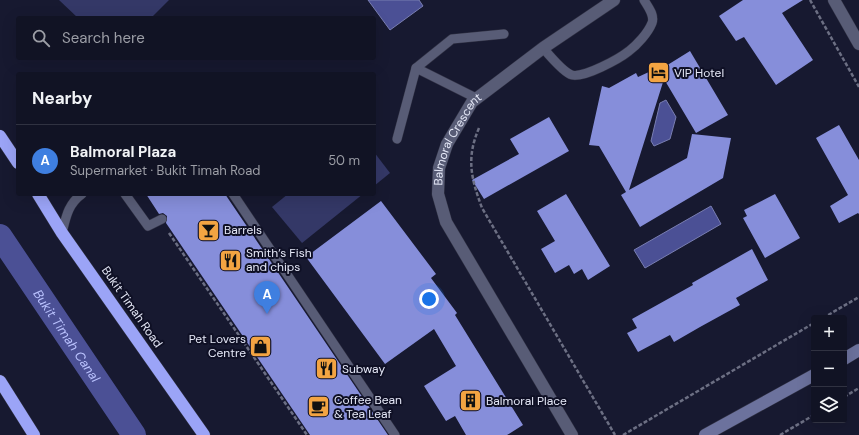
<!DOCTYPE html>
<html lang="en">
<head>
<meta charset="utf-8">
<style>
  :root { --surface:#111324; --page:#1a1c2c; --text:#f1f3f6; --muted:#9c9ea6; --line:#303241; --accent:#f3a442 }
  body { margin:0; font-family:"DM Sans",sans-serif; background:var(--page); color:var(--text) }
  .controls { position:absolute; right:12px; bottom:12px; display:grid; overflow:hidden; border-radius:4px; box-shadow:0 4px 16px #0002 }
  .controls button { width:36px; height:36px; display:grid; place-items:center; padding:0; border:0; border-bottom:1px solid var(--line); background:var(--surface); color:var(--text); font:20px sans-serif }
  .you { position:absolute; left:429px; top:299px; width:14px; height:14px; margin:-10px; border:3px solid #fff; border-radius:50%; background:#1a73e8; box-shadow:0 0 0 6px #1a73e833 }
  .badge { display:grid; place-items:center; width:26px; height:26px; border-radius:50%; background:var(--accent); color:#fff; font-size:13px; font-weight:700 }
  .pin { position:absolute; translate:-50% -33px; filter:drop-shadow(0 1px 2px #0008) }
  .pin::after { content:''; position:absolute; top:21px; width:14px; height:12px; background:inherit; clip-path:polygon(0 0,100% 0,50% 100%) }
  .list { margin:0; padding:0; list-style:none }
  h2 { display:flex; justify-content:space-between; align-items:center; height:52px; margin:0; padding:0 16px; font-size:17px }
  h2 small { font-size:13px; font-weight:400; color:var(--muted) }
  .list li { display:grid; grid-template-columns:26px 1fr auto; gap:12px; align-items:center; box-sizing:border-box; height:72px; padding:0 16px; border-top:1px solid var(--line) }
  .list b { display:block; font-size:15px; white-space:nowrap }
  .list p { margin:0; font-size:13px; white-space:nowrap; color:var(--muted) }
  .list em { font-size:13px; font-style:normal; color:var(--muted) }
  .icon { flex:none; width:22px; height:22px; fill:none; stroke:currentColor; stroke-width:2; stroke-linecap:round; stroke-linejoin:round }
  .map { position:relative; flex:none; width:859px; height:435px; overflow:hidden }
  .search { position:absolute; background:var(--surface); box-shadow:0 4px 16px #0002; left:16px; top:16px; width:360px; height:44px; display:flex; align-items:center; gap:10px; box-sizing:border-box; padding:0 14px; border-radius:4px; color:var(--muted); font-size:15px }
  .panel { position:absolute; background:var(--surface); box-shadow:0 4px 16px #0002; left:16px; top:72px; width:360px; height:124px; border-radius:4px }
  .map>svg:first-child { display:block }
  .green { fill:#343867 }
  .water { fill:#4b5095; stroke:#797eb2 }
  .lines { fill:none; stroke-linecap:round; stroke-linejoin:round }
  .canal { stroke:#4b5095; stroke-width:24 }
  .building { fill:#868eda }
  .lane-casing { stroke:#313244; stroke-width:10 }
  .street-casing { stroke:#313244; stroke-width:13 }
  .secondary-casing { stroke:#313244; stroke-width:13 }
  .highway-casing { stroke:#313244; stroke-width:13 }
  .path { stroke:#6c6f83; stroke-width:2.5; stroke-dasharray:4 2; stroke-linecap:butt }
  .lane { stroke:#585c76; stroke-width:9 }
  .street { stroke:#585c76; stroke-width:12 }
  .secondary { stroke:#6c729d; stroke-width:12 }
  .highway { stroke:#9ba4f7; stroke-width:12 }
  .labels { text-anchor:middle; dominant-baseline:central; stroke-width:4; stroke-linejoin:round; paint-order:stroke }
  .poi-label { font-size:12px; fill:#e5e8f7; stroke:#0f1025; text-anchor:start }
  .street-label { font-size:12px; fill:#e5e8f7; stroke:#0f1025 }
  .water-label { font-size:13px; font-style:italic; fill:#b9c1fd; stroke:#0f1025 }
</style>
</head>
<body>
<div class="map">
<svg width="859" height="435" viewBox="0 0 859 435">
  <rect width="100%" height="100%" fill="#171930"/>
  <g class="green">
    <path d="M 59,0 L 169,0 L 151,18 L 78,18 Z"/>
    <path d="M 374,152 L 390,173 L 374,186 Z"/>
    <path d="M 288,194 L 363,194 L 302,243 L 272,207 Z"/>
  </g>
  <g class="water">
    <path d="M 368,0 L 419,0 L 423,6 L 390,30 Z"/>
    <path d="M 666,100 L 676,117 L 670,139 L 654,146 L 651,141 L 660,103 Z"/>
    <path d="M 711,206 L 721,224 L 645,268 L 634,250 Z"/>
  </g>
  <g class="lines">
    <path class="canal" id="s1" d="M 0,236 L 134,435"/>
  </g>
  <g class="building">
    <path d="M 743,0 L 803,0 L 782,13 L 813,60 L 776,85 L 744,37 L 736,41 L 719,16 Z"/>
    <path d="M 690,51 L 728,115 L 696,133 L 664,79 L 629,190 L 687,158 L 692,134 L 731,138 L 723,178 L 640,227 L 621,195 L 626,192 L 599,146 L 589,145 L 602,86 L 609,88 L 636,73 L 638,77 L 651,71 L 653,74 Z"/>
    <path d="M 549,117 L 569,151 L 484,199 L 472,180 L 519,154 L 510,139 Z"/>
    <path d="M 839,125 L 859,160 L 859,214 L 858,213 L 839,223 L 830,206 L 848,195 L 816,138 Z"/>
    <path d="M 146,194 L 225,194 L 388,435 L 310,435 L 166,223 L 167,216 L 163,213 L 159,214 Z"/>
    <path d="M 566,194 L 610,266 L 588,280 L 582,269 L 574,274 L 569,265 L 555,273 L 541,249 L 555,241 L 537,211 Z"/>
    <path d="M 775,194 L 800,238 L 765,258 L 743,218 L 747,216 L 744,210 Z"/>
    <path d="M 381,201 L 436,274 L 431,278 L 457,313 L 455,315 L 523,425 L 507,435 L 466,435 L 455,416 L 446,421 L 424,386 L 456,366 L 434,329 L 385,364 L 306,257 Z"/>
    <path d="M 752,249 L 768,280 L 736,298 L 740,305 L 700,327 L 674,342 L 670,335 L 638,352 L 627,333 L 637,328 L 632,319 L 693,285 L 692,283 Z"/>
  </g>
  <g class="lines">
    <defs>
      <g id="lane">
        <path d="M 543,48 C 549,55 564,73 572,75 C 584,78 619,59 629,51 C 637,45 648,33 652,23 C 655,15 648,7 644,0"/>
        <path d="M 416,68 L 476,98"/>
        <path d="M 397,139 L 416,68 L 452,39 L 504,34"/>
        <path d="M 125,194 L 148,226 L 162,219"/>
        <path d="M 233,194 L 395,435"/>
        <path d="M 62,233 C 66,217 68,204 82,194"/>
      </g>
      <g id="street">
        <path d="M 834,0 L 859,44"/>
        <path id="s2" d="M 572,435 L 446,222 L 438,194 L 439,168 L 447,144 L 472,102 L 543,48 L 614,0"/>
      </g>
      <g id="secondary">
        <path d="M 844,359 L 859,350"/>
        <path d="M 705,435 L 814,375"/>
      </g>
      <g id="highway">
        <path d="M 0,136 L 18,163"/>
        <path d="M 38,194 L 62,233 L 204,435"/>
        <path d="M 0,381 L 34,435"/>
      </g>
    </defs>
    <use href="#lane" class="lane-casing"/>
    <use href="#street" class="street-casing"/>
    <use href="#secondary" class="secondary-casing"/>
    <use href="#highway" class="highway-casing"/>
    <g class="path">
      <path d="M 810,0 L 859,87"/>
      <path d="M 479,128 C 466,158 471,178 482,208 L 615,435"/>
      <path d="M 169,233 L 307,435"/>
      <path d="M 823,318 L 859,297"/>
      <path d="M 844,397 L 859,388"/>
      <path d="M 623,435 L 814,323"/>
      <path d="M 780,435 L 814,415"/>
    </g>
    <use href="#lane" class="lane"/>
    <use href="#street" class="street"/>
    <use href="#secondary" class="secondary"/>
    <use href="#highway" class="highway"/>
  </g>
  <defs>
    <symbol id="hotel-square" viewBox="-11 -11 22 22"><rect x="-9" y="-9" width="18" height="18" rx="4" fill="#f3a442" stroke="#0f1025"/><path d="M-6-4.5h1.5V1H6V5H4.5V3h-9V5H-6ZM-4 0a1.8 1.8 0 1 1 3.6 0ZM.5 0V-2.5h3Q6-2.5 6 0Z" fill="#111"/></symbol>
    <symbol id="bar-square" viewBox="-11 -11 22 22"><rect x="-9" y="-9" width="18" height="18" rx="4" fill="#f3a442" stroke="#0f1025"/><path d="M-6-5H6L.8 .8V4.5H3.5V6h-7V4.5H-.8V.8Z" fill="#111"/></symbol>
    <symbol id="restaurant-square" viewBox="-11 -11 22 22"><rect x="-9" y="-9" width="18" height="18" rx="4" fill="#f3a442" stroke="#0f1025"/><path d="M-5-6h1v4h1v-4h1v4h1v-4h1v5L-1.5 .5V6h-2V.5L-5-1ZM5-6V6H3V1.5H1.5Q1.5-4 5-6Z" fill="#111"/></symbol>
    <symbol id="shop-square" viewBox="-11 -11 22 22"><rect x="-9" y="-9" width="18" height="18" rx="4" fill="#f3a442" stroke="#0f1025"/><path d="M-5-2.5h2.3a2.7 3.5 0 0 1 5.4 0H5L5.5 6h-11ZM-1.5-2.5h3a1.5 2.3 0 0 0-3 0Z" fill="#111"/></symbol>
    <symbol id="building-square" viewBox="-11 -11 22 22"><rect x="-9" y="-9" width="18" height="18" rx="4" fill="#f3a442" stroke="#0f1025"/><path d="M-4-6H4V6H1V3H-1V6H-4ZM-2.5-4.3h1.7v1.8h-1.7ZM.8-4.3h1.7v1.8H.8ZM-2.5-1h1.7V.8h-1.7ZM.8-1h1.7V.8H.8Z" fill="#111"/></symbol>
    <symbol id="cafe-square" viewBox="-11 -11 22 22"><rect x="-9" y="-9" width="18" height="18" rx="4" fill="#f3a442" stroke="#0f1025"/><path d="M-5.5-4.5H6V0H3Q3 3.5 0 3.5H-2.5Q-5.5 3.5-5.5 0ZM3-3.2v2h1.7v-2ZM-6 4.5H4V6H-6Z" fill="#111"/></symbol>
  </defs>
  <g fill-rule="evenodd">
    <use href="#hotel-square" x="646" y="60" width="25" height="25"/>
    <use href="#bar-square" x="196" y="218" width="25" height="25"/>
    <use href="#restaurant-square" x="218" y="248" width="25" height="25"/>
    <use href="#shop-square" x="248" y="334" width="25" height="25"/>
    <use href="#restaurant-square" x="314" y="356" width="25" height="25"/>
    <use href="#building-square" x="458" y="388" width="25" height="25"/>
    <use href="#cafe-square" x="306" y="394" width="25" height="25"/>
  </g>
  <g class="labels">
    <g class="poi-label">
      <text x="674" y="73">VIP Hotel</text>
      <text x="224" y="230">Barrels</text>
      <text x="246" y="253">Smith’s Fish<tspan x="246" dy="14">and chips</tspan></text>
      <text x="246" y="339" text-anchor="end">Pet Lovers<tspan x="246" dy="14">Centre</tspan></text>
      <text x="342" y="369">Subway</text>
      <text x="334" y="400">Coffee Bean<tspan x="334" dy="14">&amp; Tea Leaf</tspan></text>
      <text x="486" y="401">Balmoral Place</text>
    </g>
    <g class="street-label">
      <text stroke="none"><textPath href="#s2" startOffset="336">Balmoral Crescent</textPath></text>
      <text transform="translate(132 307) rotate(55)">Bukit Timah Road</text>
    </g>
    <g class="water-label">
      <text stroke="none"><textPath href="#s1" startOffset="120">Bukit Timah Canal</textPath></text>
    </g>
  </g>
</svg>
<div class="controls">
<button>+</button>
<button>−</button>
<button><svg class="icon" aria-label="layers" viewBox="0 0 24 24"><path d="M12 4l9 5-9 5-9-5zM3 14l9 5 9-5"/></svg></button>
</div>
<div class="you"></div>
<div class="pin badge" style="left:267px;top:314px;background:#3f7fe0">A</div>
<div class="search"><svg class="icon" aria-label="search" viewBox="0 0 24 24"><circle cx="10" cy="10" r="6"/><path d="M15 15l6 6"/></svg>Search here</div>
<section class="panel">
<h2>Nearby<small></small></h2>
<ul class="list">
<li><span class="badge" style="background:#3f7fe0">A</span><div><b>Balmoral Plaza</b><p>Supermarket · Bukit Timah Road</p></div><em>50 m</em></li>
</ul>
</section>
</div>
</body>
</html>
